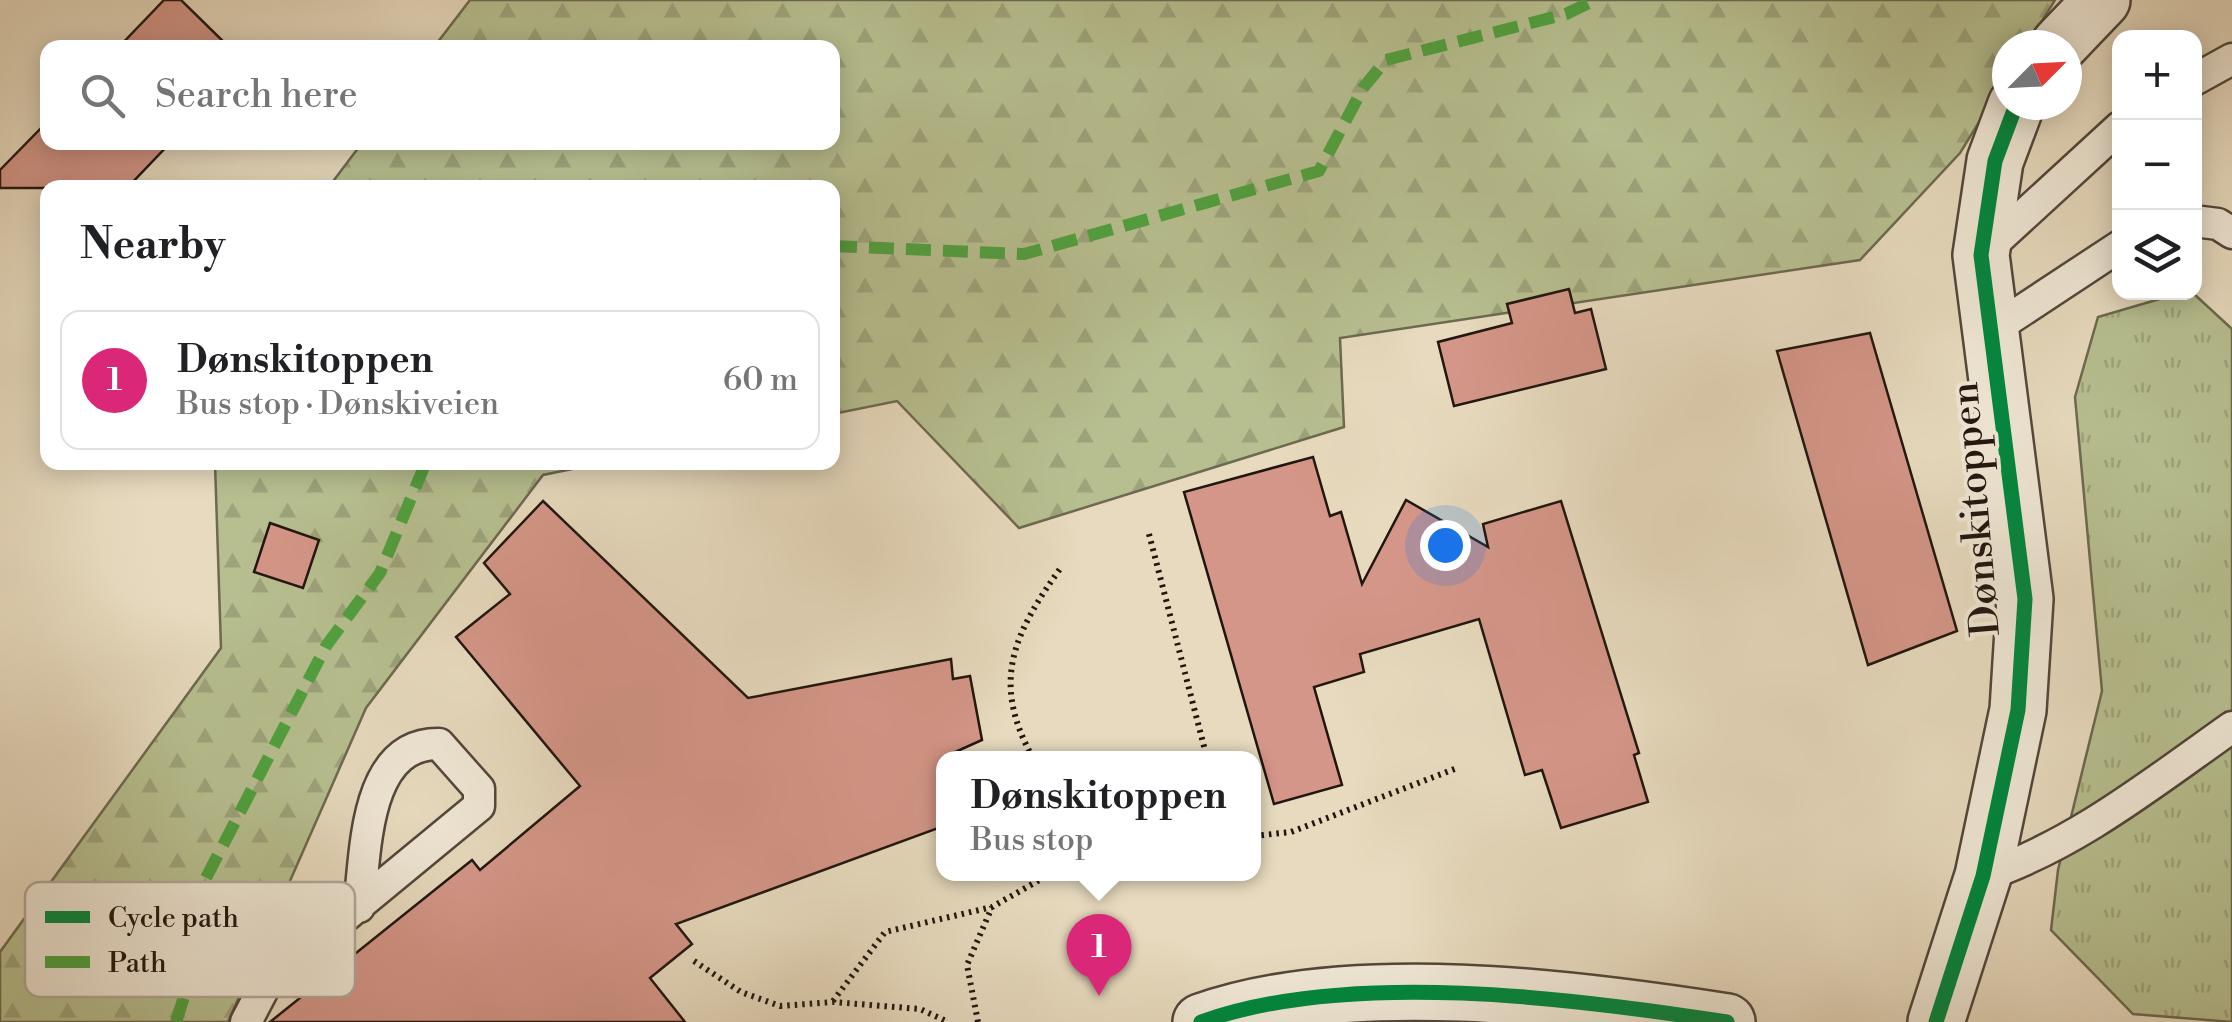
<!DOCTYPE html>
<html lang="en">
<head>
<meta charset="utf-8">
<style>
  :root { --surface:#fff; --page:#f2f2f2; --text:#202124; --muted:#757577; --line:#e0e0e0; --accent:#db2777 }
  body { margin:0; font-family:"Libre Bodoni",serif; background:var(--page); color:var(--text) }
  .controls { position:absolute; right:30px; top:30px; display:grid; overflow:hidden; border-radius:20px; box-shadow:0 5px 25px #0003 }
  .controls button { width:90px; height:90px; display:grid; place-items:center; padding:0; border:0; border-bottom:2px solid var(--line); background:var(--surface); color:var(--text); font:50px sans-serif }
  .compass { position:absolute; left:1992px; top:30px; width:90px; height:90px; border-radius:50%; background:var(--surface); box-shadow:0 5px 25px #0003; rotate:66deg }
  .you { position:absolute; left:1445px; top:545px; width:35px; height:35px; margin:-25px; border:8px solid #fff; border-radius:50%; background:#1a73e8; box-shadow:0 0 0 15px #1a73e833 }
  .badge { display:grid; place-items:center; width:65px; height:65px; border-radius:50%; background:var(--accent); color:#fff; font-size:32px; font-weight:700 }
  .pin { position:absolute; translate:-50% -82px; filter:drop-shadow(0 2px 5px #0008) }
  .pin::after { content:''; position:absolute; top:52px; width:35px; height:30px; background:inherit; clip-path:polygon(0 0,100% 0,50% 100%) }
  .popup { position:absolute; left:936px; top:751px; width:325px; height:130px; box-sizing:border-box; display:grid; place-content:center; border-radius:20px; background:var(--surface); filter:drop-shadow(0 2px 8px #0005); font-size:32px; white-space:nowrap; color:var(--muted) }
  .popup b { font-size:38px; color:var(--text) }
  .popup::after { content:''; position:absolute; left:50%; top:100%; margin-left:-20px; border:20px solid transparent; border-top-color:var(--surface) }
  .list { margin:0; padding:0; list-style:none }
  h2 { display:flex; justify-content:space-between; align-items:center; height:130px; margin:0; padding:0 40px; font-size:42px }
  h2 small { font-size:32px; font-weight:400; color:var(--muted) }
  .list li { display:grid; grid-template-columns:65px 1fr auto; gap:30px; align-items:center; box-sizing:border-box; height:140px; margin:0 20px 20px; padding:0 20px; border:2px solid var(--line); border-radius:20px }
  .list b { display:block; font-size:38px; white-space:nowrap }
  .list p { margin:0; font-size:32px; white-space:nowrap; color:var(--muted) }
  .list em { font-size:32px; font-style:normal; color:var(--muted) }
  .icon { flex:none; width:55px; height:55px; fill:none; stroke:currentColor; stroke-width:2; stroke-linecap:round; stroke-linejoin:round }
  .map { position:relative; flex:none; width:2232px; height:1022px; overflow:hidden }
  .search { position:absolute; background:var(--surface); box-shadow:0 5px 25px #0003; left:40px; top:40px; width:800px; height:110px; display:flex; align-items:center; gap:25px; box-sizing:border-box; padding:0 35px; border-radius:20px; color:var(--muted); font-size:38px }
  .panel { position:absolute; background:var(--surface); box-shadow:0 5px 25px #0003; left:40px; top:180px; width:800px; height:290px; border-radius:20px }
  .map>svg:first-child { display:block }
  .grass { fill:url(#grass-tufts); stroke:#6c6a50; stroke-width:2.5 }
  .forest { fill:url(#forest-firs); stroke:#6c6a50; stroke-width:2.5 }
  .building { fill:#d49688; stroke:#21160f; stroke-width:2.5 }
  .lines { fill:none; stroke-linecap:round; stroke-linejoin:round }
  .service-casing { stroke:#52473b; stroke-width:35 }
  .minor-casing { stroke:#52473b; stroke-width:60 }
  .tertiary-casing { stroke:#52473b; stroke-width:60 }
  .path { stroke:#21160f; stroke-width:6; stroke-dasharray:2.5 5; stroke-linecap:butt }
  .service { stroke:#efe7d5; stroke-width:30 }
  .minor { stroke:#efe7d5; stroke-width:55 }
  .tertiary { stroke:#efe7d5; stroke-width:55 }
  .quiet { stroke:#50a13f; stroke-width:12; stroke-dasharray:25 12; stroke-linecap:butt }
  .cycleway-casing { stroke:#efe7d5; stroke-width:21 }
  .cycleway { stroke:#00873e; stroke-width:15 }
  .labels { text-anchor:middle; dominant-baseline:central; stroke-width:8; stroke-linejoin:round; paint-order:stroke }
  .street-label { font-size:40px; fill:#21160f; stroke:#efe7d5 }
  .key { fill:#efe7d5; stroke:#b1a89a; stroke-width:2.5 }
  .key-label { font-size:28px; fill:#21160f }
</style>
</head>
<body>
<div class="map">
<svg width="2232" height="1022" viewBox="0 0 2232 1022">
  <defs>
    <pattern id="grass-tufts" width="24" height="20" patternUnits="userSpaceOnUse" patternTransform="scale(2.5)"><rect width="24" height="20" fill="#b7bf90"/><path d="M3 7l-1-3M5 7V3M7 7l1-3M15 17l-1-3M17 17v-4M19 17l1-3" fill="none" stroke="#9da37b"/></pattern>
    <pattern id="forest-firs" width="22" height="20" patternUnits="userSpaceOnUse" patternTransform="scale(2.5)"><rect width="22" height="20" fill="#b7bf90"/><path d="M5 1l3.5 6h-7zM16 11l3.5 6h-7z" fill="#9da37b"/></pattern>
  </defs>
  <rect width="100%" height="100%" fill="#e7dabe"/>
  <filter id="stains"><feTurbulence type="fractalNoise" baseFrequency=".002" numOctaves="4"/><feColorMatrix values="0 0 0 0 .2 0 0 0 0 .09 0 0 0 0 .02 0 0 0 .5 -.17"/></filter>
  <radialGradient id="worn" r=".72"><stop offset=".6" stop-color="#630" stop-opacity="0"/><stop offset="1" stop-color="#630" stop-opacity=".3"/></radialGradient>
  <path class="grass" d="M 2180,293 L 2193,293 L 2232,329 L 2232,1022 L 2133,1014 L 2051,930 L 2058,870 L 2102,691 L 2075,397 L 2098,317 Z"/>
  <g class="forest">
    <path d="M 470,0 L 2055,0 L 2027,45 L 2007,45 L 2007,77 L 1960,153 L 1860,260 L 1340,338 L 1344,427 L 1019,528 L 897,401 L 833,414 L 832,188 L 328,188 L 362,143 L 832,142 L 832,48 L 434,47 Z"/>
    <path d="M 215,463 L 601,463 L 543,475 L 366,708 L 228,1022 L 0,1022 L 0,952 L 221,648 Z"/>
  </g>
  <g class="building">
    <path d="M 164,0 L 181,0 L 230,48 L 118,48 Z"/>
    <path d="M 48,121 L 48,142 L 171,142 L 127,188 L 0,188 L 0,170 Z"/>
    <path d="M 1569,289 L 1575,313 L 1591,309 L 1606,369 L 1454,406 L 1438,342 L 1512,323 L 1507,304 Z"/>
    <path d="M 1870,333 L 1957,631 L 1868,665 L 1777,351 Z"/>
    <path d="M 1313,457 L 1330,516 L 1341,512 L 1362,584 L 1406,500 L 1488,547 L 1483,524 L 1561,501 L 1639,753 L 1634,755 L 1648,802 L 1561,828 L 1542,770 L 1525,775 L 1479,619 L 1360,654 L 1364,672 L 1314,687 L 1342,785 L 1274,804 L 1184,492 Z"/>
    <path d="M 543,501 L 748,698 L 951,659 L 953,679 L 970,676 L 982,740 L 944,757 L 944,826 L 676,924 L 692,944 L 650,978 L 685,1022 L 270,1022 L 472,860 L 480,870 L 580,786 L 456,637 L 510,594 L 484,563 Z"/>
    <path d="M 270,523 L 319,540 L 303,588 L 254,572 Z"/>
  </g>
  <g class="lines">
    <defs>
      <g id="service">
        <path d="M 2194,80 L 2232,59"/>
        <path d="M 2194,221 L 2218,224 L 2232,233"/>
        <path d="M 1986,250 L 2120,127"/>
        <path d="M 1991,331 L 2120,246"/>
        <path d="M 1983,876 C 2074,846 2154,782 2232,727"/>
        <path d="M 246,1022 L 268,980 L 479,806 L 479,789 L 439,744 C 363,743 366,855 359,907"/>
      </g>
      <g id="minor">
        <path d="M 2059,45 L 2102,0"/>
        <path d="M 1936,1022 L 1983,876 L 2018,710 L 2025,599 L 1981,255 L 1995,161 L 2016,105"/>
      </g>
      <path id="tertiary" d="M 1201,1022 C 1349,969 1573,998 1727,1022"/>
    </defs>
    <use href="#service" class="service-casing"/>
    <use href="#minor" class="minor-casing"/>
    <use href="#tertiary" class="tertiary-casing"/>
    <g class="path">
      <path d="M 1149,534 L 1207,758"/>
      <path d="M 1033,758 C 990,681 1014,633 1062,566"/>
      <path d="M 1254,836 L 1291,832 L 1457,768"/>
      <path d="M 694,961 L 741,992 L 780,1006 L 833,1002 L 920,1009 L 948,1022"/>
      <path d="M 833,1001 L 885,932 L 992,907 L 1050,874"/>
      <path d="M 978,1022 L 967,965 L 992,907"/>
    </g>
    <use href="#service" class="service"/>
    <use href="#minor" class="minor"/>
    <use href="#tertiary" class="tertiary"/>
    <g class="quiet">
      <path d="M 832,246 L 1024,254 L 1319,171 L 1363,88 L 1386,60 L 1566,14 L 1595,0"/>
      <path d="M 176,1022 L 197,956 L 206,878 L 326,646 L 380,573 L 426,462"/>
    </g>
    <defs>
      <g id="cycleway">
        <path d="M 1201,1022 C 1349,969 1573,998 1727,1022"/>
        <path d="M 1936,1022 L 1983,876 L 2018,710 L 2025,599 L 1981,255 L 1995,161 L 2016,105"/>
      </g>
    </defs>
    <use href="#cycleway" class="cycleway-casing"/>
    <use href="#cycleway" class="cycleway"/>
  </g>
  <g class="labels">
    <g class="street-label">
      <text transform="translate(1976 509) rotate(-95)">Dønskitoppen</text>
    </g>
  </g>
  <rect x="25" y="882" width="330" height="115" rx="15" class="key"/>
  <rect x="45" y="911" width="45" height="12" fill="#00873e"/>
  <rect x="45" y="956" width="45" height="12" fill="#50a13f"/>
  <g class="key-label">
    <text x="108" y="927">Cycle path</text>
    <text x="108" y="972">Path</text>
  </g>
  <rect width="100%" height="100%" filter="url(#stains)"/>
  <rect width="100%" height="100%" fill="url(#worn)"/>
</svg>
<div class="controls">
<button>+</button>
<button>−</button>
<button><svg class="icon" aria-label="layers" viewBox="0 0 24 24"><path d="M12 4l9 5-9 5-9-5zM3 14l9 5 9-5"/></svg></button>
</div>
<svg class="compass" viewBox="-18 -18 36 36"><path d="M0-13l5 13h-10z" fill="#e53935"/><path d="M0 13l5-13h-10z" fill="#757577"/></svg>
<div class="you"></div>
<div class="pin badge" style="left:1099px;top:996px">1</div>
<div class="popup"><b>Dønskitoppen</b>Bus stop</div>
<div class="search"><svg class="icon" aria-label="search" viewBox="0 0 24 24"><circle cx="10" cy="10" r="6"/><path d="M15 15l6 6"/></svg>Search here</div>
<section class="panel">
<h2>Nearby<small></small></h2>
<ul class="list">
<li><span class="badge">1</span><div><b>Dønskitoppen</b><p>Bus stop · Dønskiveien</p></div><em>60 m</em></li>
</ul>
</section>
</div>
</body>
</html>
